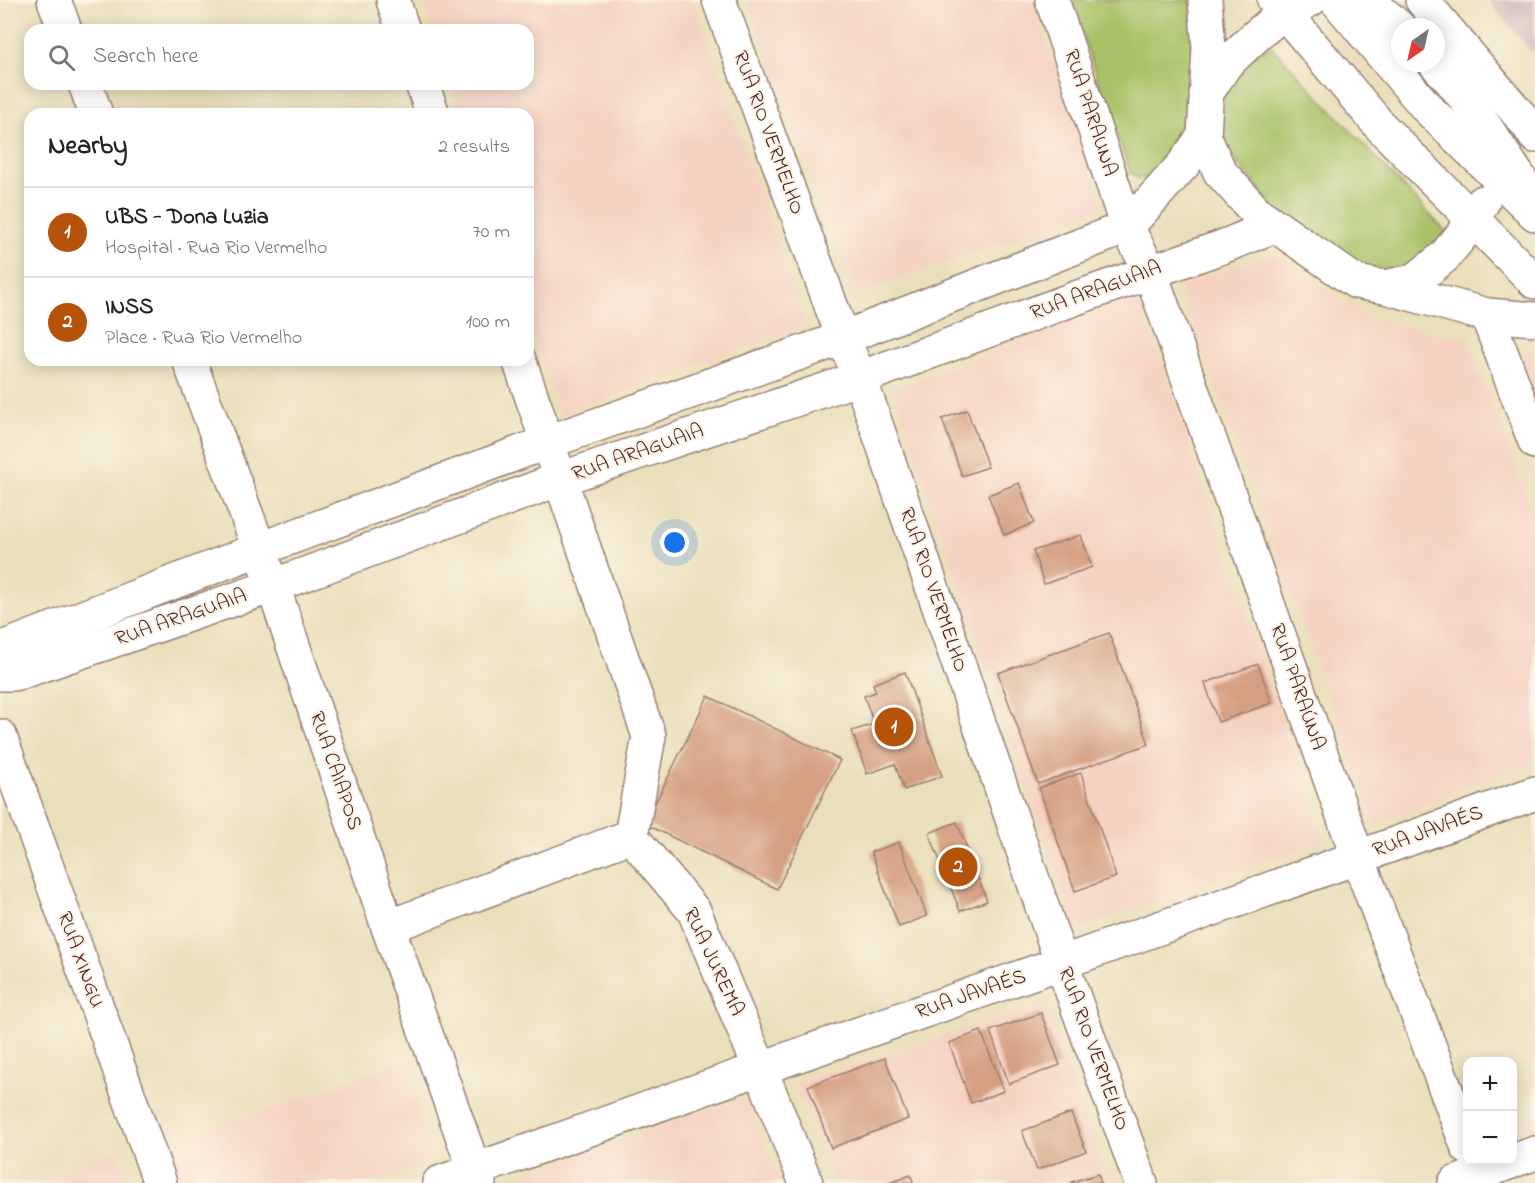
<!DOCTYPE html>
<html lang="en">
<head>
<meta charset="utf-8">
<style>
  :root { --surface:#fff; --page:#f2f2f2; --text:#222; --muted:#767676; --line:#e0e0e0; --accent:#b45309 }
  body { margin:0; font-family:"Indie Flower",sans-serif; background:var(--page); color:var(--text) }
  .controls { position:absolute; right:18px; bottom:18px; display:grid; overflow:hidden; border-radius:12px; box-shadow:0 3px 15px #0003 }
  .controls button { width:54px; height:54px; display:grid; place-items:center; padding:0; border:0; border-bottom:2px solid var(--line); background:var(--surface); color:var(--text); font:30px sans-serif }
  .compass { position:absolute; left:1391px; top:18px; width:54px; height:54px; border-radius:50%; background:var(--surface); box-shadow:0 3px 15px #0003; rotate:214deg }
  .you { position:absolute; left:675px; top:543px; width:21px; height:21px; margin:-15px; border:4px solid #fff; border-radius:50%; background:#1a73e8; box-shadow:0 0 0 9px #1a73e833 }
  .badge { display:grid; place-items:center; width:39px; height:39px; border-radius:50%; background:var(--accent); color:#fff; font-size:20px; font-weight:700 }
  .pin { position:absolute; translate:-50% -50%; border:3px solid #fff; box-shadow:0 2px 6px #0006 }
  .list { margin:0; padding:0; list-style:none }
  h2 { display:flex; justify-content:space-between; align-items:center; height:78px; margin:0; padding:0 24px; font-size:26px }
  h2 small { font-size:20px; font-weight:400; color:var(--muted) }
  .list li { display:grid; grid-template-columns:39px 1fr auto; gap:18px; align-items:center; box-sizing:border-box; height:90px; padding:0 24px; border-top:2px solid var(--line) }
  .list b { display:block; font-size:22px; white-space:nowrap }
  .list p { margin:0; font-size:20px; white-space:nowrap; color:var(--muted) }
  .list em { font-size:20px; font-style:normal; color:var(--muted) }
  .icon { flex:none; width:33px; height:33px; fill:none; stroke:currentColor; stroke-width:2; stroke-linecap:round; stroke-linejoin:round }
  .map { position:relative; flex:none; width:1535px; height:1183px; overflow:hidden }
  .search { position:absolute; background:var(--surface); box-shadow:0 3px 15px #0003; left:24px; top:24px; width:510px; height:66px; display:flex; align-items:center; gap:15px; box-sizing:border-box; padding:0 21px; border-radius:18px; color:var(--muted); font-size:22px }
  .panel { position:absolute; background:var(--surface); box-shadow:0 3px 15px #0003; left:24px; top:108px; width:510px; height:258px; border-radius:18px }
  .map>svg:first-child { display:block }
  .built { fill:#f5d2c2 }
  .industrial { fill:#d1bfbd }
  .green { fill:#a9c268; stroke:#7a704a; stroke-width:1.5 }
  .building { fill:#d5a081 }
  .lines { fill:none; stroke-linecap:round; stroke-linejoin:round }
  .minor-casing { stroke:#9a7f73; stroke-width:36 }
  .major-casing { stroke:#9a7f73; stroke-width:36 }
  .minor { stroke:#fff; stroke-width:33 }
  .major { stroke:#fff; stroke-width:33 }
  .labels { text-anchor:middle; dominant-baseline:central; stroke-width:4.5; stroke-linejoin:round; paint-order:stroke }
  .street-label { font-size:21px; fill:#4a1f2b; stroke:#fcf5e5 }
</style>
</head>
<body>
<div class="map">
<svg width="1535" height="1183" viewBox="0 0 1535 1183">
  <rect width="100%" height="100%" fill="#fcf5e5"/>
  <filter id="ink" filterUnits="userSpaceOnUse"><feTurbulence type="fractalNoise" baseFrequency=".0167" numOctaves="2"/><feDisplacementMap in="SourceGraphic" scale="12" xChannelSelector="R" yChannelSelector="G"/><feConvolveMatrix kernelMatrix="1 2 1 2 8 2 1 2 1" color-interpolation-filters="sRGB"/></filter>
  <filter id="wash" filterUnits="userSpaceOnUse"><feTurbulence type="fractalNoise" baseFrequency=".008" numOctaves="4" result="noise"/><feDisplacementMap in="SourceGraphic" scale="24" xChannelSelector="R" yChannelSelector="G"/><feGaussianBlur stdDeviation="1.35" result="paint"/><feColorMatrix in="noise" values="0 0 0 0 0 0 0 0 0 0 0 0 0 0 0 0 0 1.4 0 .05"/><feComposite in="paint" operator="in"/></filter>
  <g filter="url(#wash)">
    <rect width="100%" height="100%" fill="#eadfbb"/>
    <g class="built">
      <path d="M 423,0 L 694,0 L 805,325 L 560,415 L 528,319 L 528,114 L 461,114 L 451,84 L 528,84 L 528,30 L 433,30 Z"/>
      <path d="M 747,0 L 1031,0 L 1103,207 L 857,294 Z"/>
      <path d="M 1273,254 L 1371,320 L 1468,339 L 1535,517 L 1535,761 L 1375,824 L 1179,285 Z"/>
      <path d="M 1139,297 L 1324,840 L 1075,930 L 893,389 Z"/>
      <path d="M 1535,350 L 1535,390 L 1519,352 Z"/>
      <path d="M 1046,1004 L 1109,1183 L 835,1183 L 795,1083 Z"/>
      <path d="M 405,1062 L 430,1161 L 371,1183 L 184,1183 L 169,1143 Z"/>
      <path d="M 746,1097 L 781,1183 L 504,1183 L 503,1181 Z"/>
      <path d="M 117,1150 L 130,1183 L 33,1183 Z"/>
    </g>
    <path class="industrial" d="M 1488,0 L 1535,0 L 1535,53 L 1528,48 Z"/>
    <g class="green">
      <path d="M 1070,0 L 1191,0 L 1194,51 L 1185,112 L 1170,151 L 1149,179 L 1138,178 L 1130,172 Z"/>
      <path d="M 1271,46 L 1447,233 L 1417,265 L 1373,273 L 1278,213 L 1220,141 L 1222,95 L 1250,57 Z"/>
    </g>
    <g id="blocks">
      <g class="building">
        <path d="M 967,410 L 988,467 L 962,476 L 942,419 Z"/>
        <path d="M 1019,483 L 1034,523 L 1004,535 L 988,495 Z"/>
        <path d="M 1081,535 L 1092,567 L 1044,584 L 1033,551 Z"/>
        <path d="M 1109,633 L 1149,744 L 1038,784 L 998,673 Z"/>
        <path d="M 1258,664 L 1272,703 L 1218,722 L 1205,683 Z"/>
        <path d="M 905,672 L 942,776 L 904,790 L 895,764 L 867,774 L 852,731 L 874,724 L 864,696 L 876,692 L 873,684 Z"/>
        <path d="M 708,696 L 840,760 L 777,889 L 645,824 Z"/>
        <path d="M 1081,773 L 1116,877 L 1075,891 L 1039,788 Z"/>
        <path d="M 957,822 L 987,901 L 960,911 L 929,833 Z"/>
        <path d="M 899,842 L 927,916 L 899,927 L 871,852 Z"/>
        <path d="M 1041,1013 L 1060,1065 L 1009,1084 L 990,1031 Z"/>
        <path d="M 981,1031 L 1004,1091 L 971,1103 L 949,1043 Z"/>
        <path d="M 885,1058 L 908,1119 L 831,1148 L 808,1086 Z"/>
        <path d="M 1071,1113 L 1086,1151 L 1037,1170 L 1022,1131 Z"/>
        <path d="M 1098,1174 L 1101,1183 L 1071,1183 L 1071,1182 Z"/>
        <path d="M 911,1175 L 913,1183 L 889,1183 Z"/>
      </g>
    </g>
  </g>
  <g filter="url(#ink)">
    <use href="#blocks" fill-opacity="0" stroke="#9a7f73" stroke-width="1.5"/>
    <g class="lines">
      <defs>
        <g id="minor">
          <path d="M 54,0 L 65,30"/>
          <path d="M 393,0 L 403,30"/>
          <path d="M 719,0 L 843,338 L 860,378 L 1062,964 L 1141,1183"/>
          <path d="M 1052,0 L 1127,227 L 1150,271 L 1358,858 L 1468,1148"/>
          <path d="M 1422,0 L 1528,125 L 1535,136"/>
          <path d="M 85,84 L 96,114"/>
          <path d="M 422,84 L 433,114"/>
          <path d="M 1487,315 L 1535,442"/>
          <path d="M 189,360 L 273,586 L 388,927 L 479,1183"/>
          <path d="M 519,360 L 649,736 L 631,836 L 694,911 L 760,1068 L 806,1183"/>
          <path d="M 0,736 L 160,1183"/>
          <path d="M 388,927 L 631,836"/>
          <path d="M 439,1183 C 804,1051 1171,927 1535,793"/>
        </g>
        <g id="major">
          <path d="M 1205,0 L 1209,48 L 1204,136 L 1220,172 L 1257,213 L 1356,282 L 1385,287 L 1487,315 L 1535,319"/>
          <path d="M 1274,0 L 1381,127 L 1535,282"/>
          <path d="M 1336,0 L 1428,109 L 1535,214"/>
          <path d="M 1368,0 L 1400,28"/>
          <path d="M 1435,63 C 1471,100 1496,144 1525,186"/>
          <path d="M 1206,94 L 1226,64 L 1257,35 L 1284,12 L 1310,0"/>
          <path d="M 1385,287 L 1414,281 L 1444,257 L 1462,235 L 1483,202"/>
          <path d="M 0,652 L 5,647 L 260,549 L 548,442 L 843,338 L 1127,227 L 1183,165 L 1204,136"/>
          <path d="M 0,674 L 13,674 L 22,672 L 273,586 L 560,479 L 860,378 L 1076,298 L 1222,247 L 1274,226"/>
          <path d="M 1455,1183 L 1535,1153"/>
        </g>
      </defs>
      <use href="#minor" class="minor-casing"/>
      <use href="#major" class="major-casing"/>
      <use href="#minor" class="minor"/>
      <use href="#major" class="major"/>
    </g>
  </g>
  <g class="labels">
    <g class="street-label">
      <text transform="translate(1090 113) rotate(72)">RUA PARAUNA</text>
      <text transform="translate(768 133) rotate(70)">RUA RIO VERMELHO</text>
      <text transform="translate(1096 291) rotate(-20)">RUA ARAGUAIA</text>
      <text transform="translate(638 453) rotate(-19)">RUA ARAGUAIA</text>
      <text transform="translate(933 590) rotate(71)">RUA RIO VERMELHO</text>
      <text transform="translate(181 618) rotate(-19)">RUA ARAGUAIA</text>
      <text transform="translate(1297 687) rotate(71)">RUA PARAÚNA</text>
      <text transform="translate(335 771) rotate(71)">RUA CAIAPOS</text>
      <text transform="translate(1428 832) rotate(-20)">RUA JAVAÉS</text>
      <text transform="translate(80 960) rotate(70)">RUA XINGU</text>
      <text transform="translate(713 962) rotate(65)">RUA JUREMA</text>
      <text transform="translate(971 995) rotate(-19)">RUA JAVAÉS</text>
      <text transform="translate(1093 1049) rotate(70)">RUA RIO VERMELHO</text>
    </g>
  </g>
</svg>
<div class="controls">
<button>+</button>
<button>−</button>
</div>
<svg class="compass" viewBox="-18 -18 36 36"><path d="M0-13l5 13h-10z" fill="#e53935"/><path d="M0 13l5-13h-10z" fill="#767676"/></svg>
<div class="you"></div>
<div class="pin badge" style="left:894px;top:727px">1</div>
<div class="pin badge" style="left:958px;top:867px">2</div>
<div class="search"><svg class="icon" aria-label="search" viewBox="0 0 24 24"><circle cx="10" cy="10" r="6"/><path d="M15 15l6 6"/></svg>Search here</div>
<section class="panel">
<h2>Nearby<small>2 results</small></h2>
<ul class="list">
<li><span class="badge">1</span><div><b>UBS - Dona Luzia</b><p>Hospital · Rua Rio Vermelho</p></div><em>70 m</em></li>
<li><span class="badge">2</span><div><b>INSS</b><p>Place · Rua Rio Vermelho</p></div><em>100 m</em></li>
</ul>
</section>
</div>
</body>
</html>
